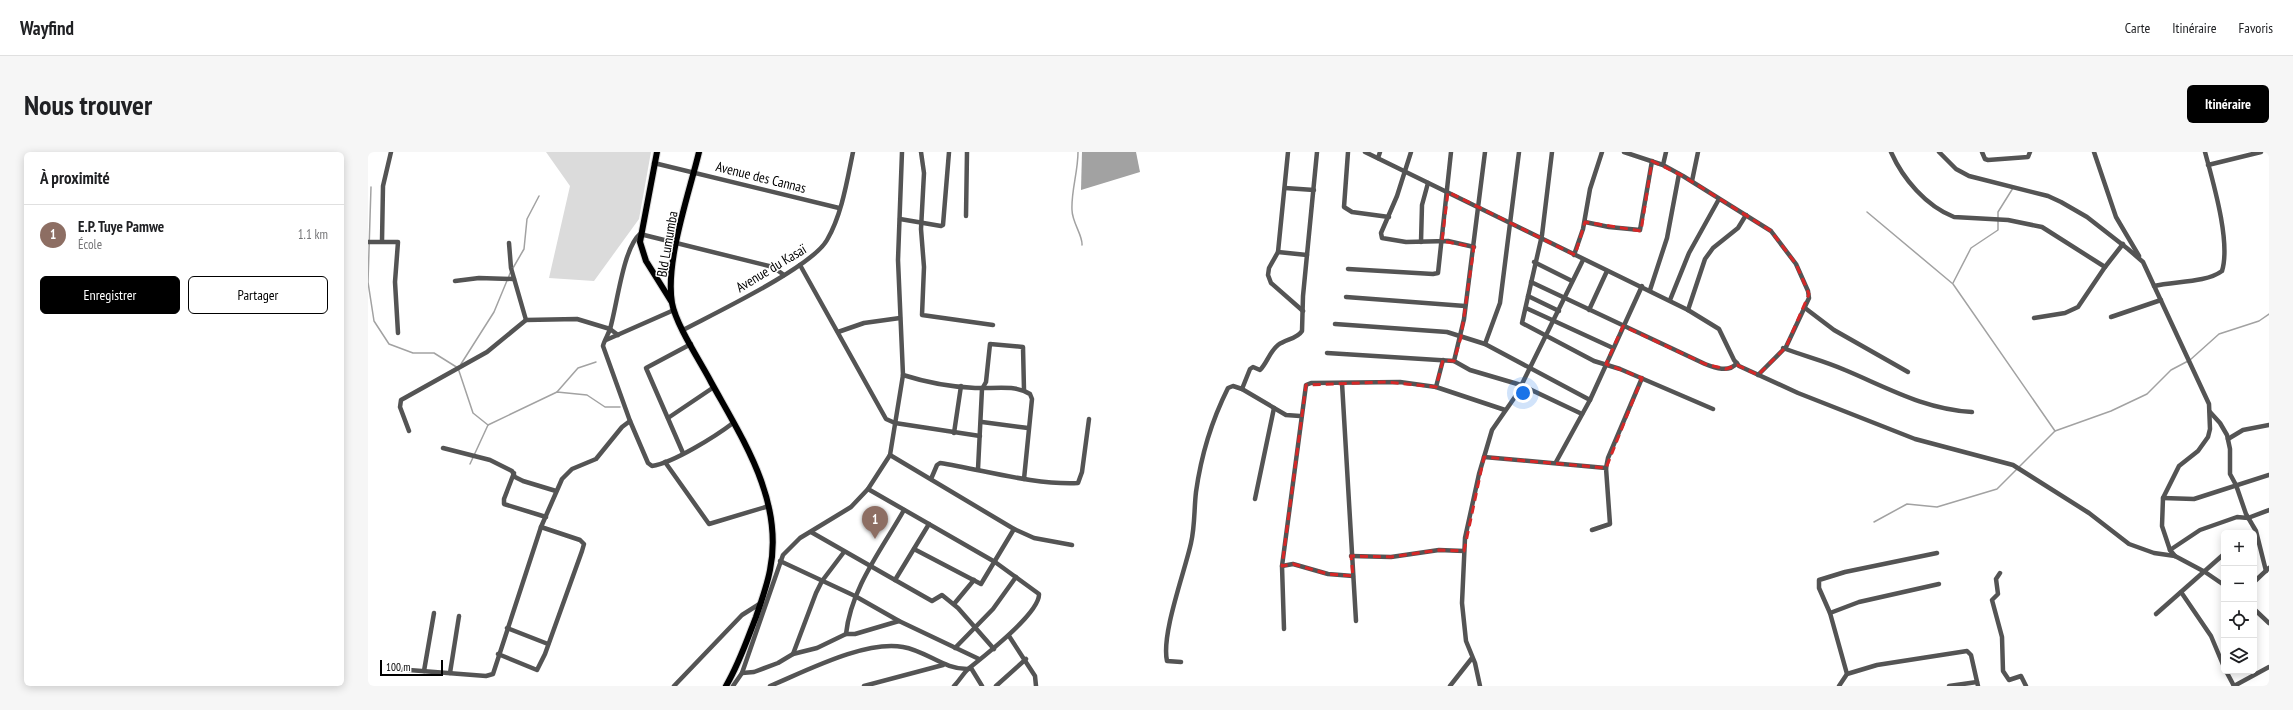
<!DOCTYPE html>
<html lang="fr">
<head>
<meta charset="utf-8">
<style>
  :root { --surface:#fff; --page:#f6f6f6; --text:#202124; --muted:#757577; --line:#e0e0e0; --accent:#000 }
  body { margin:0; font-family:"PT Sans Narrow",sans-serif; background:var(--page); color:var(--text) }
  .controls { position:absolute; right:12px; bottom:12px; display:grid; overflow:hidden; border-radius:6px; box-shadow:0 2px 10px #0003 }
  .controls button { width:36px; height:36px; display:grid; place-items:center; padding:0; border:0; border-bottom:1px solid var(--line); background:var(--surface); color:var(--text); font:20px sans-serif }
  .scale { position:absolute; left:12px; bottom:10px; width:63px; box-sizing:border-box; padding-left:4px; border:2px solid #000; border-top:0; font-size:11px; line-height:14px; white-space:nowrap; color:#000; -webkit-text-stroke:3px #fff; paint-order:stroke }
  .you { position:absolute; left:1155px; top:241px; width:14px; height:14px; margin:-10px; border:3px solid #fff; border-radius:50%; background:#1a73e8; box-shadow:0 0 0 6px #1a73e833 }
  .badge { display:grid; place-items:center; width:26px; height:26px; border-radius:50%; background:var(--accent); color:#fff; font-size:13px; font-weight:700 }
  .pin { position:absolute; translate:-50% -33px; filter:drop-shadow(0 1px 2px #0008) }
  .pin::after { content:''; position:absolute; top:21px; width:14px; height:12px; background:inherit; clip-path:polygon(0 0,100% 0,50% 100%) }
  .list { margin:0; padding:0; list-style:none }
  h2 { display:flex; justify-content:space-between; align-items:center; height:52px; margin:0; padding:0 16px; font-size:17px }
  h2 small { font-size:13px; font-weight:400; color:var(--muted) }
  .list li { display:grid; grid-template-columns:26px 1fr auto; gap:12px; align-items:center; box-sizing:border-box; height:60px; padding:0 16px; border-top:1px solid var(--line) }
  .list b { display:block; font-size:15px; white-space:nowrap }
  .list p { margin:0; font-size:13px; white-space:nowrap; color:var(--muted) }
  .list em { font-size:13px; font-style:normal; color:var(--muted) }
  .actions { display:flex; gap:8px; padding:12px 16px }
  .actions a { flex:1; padding:9px 0; border:1px solid var(--accent); border-radius:6px; text-align:center; font-size:14px; color:var(--accent) }
  .actions .main { background:var(--accent); color:#fff }
  .icon { flex:none; width:22px; height:22px; fill:none; stroke:currentColor; stroke-width:2; stroke-linecap:round; stroke-linejoin:round }
  .map { position:relative; flex:none; width:1901px; height:534px; overflow:hidden; border-radius:6px }
  header { display:flex; align-items:center; gap:24px; box-sizing:border-box; height:56px; padding:0 20px; background:var(--surface); border-bottom:1px solid var(--line) }
  header strong { font-size:19px }
  nav { display:flex; gap:22px; margin-inline-start:auto; font-size:14px }
  .intro { display:flex; align-items:center; justify-content:space-between; box-sizing:border-box; height:96px; padding:0 24px }
  h1 { margin:0; font-size:28px }
  .button { padding:10px 18px; border-radius:6px; background:var(--accent); color:#fff; font-size:14px; font-weight:700 }
  main { display:flex; gap:24px; padding:0 24px }
  aside { flex:1; background:var(--surface); border-radius:6px; box-shadow:0 2px 10px #0003 }
  .map>svg:first-child { display:block }
  .green { fill:#dbdbdb }
  .water { fill:#a2a2a2 }
  .lines { fill:none; stroke-linecap:round; stroke-linejoin:round }
  .stream { stroke:#a2a2a2; stroke-width:1.5 }
  .major-casing { stroke:#dbdbdb; stroke-width:8 }
  .minor { stroke:#545454; stroke-width:4.5 }
  .major { stroke:#000; stroke-width:6 }
  .marked { fill:none; stroke:#d62828; stroke-width:3; stroke-dasharray:8 5; stroke-linejoin:round }
  .labels { text-anchor:middle; dominant-baseline:central; stroke-width:3; stroke-linejoin:round; paint-order:stroke }
  .street-label { font-size:14px; fill:#000; stroke:#fff }
</style>
</head>
<body>
<header>
<strong>Wayfind</strong>
<nav><a>Carte</a><a>Itinéraire</a><a>Favoris</a></nav>
</header>
<div class="intro"><h1>Nous trouver</h1><a class="button">Itinéraire</a></div>
<main>
<aside>
<h2>À proximité<small></small></h2>
<ul class="list">
<li><span class="badge" style="background:#8d6e63">1</span><div><b>E.P. Tuye Pamwe</b><p>École</p></div><em>1.1 km</em></li>
</ul>
<div class="actions"><a class="main">Enregistrer</a><a>Partager</a></div>
</aside>
<div class="map">
<svg width="1901" height="534" viewBox="0 0 1901 534">
  <rect width="100%" height="100%" fill="#fff"/>
  <path class="green" d="M 178,0 L 283,0 L 271,67 L 226,129 L 181,126 L 202,34 Z"/>
  <path class="water" d="M 714,0 L 768,0 L 772,20 L 713,38 Z"/>
  <g class="lines">
    <g class="stream">
      <path d="M 710,0 C 710,20 703,39 704,58 C 704,70 715,84 714,93"/>
      <path d="M 3,35 L 0,130 L 6,169 L 21,192 L 45,201 L 66,201 L 90,216 L 105,261 L 120,273"/>
      <path d="M 1499,60 L 1585,132 L 1687,279"/>
      <path d="M 145,116 L 156,97 L 159,67 L 171,44"/>
      <path d="M 1585,131 L 1603,96 L 1630,78 L 1630,60 L 1645,36"/>
      <path d="M 93,212 L 126,160 L 143,119"/>
      <path d="M 189,240 L 210,216 L 228,210"/>
      <path d="M 102,312 L 120,273 L 189,240 L 219,243 L 237,255 L 252,255"/>
      <path d="M 1506,370 L 1539,352 L 1569,355 L 1629,337 L 1687,279 L 1743,259 L 1779,242 L 1803,218 L 1822,208 L 1851,182 L 1891,169 L 1901,162"/>
    </g>
    <defs>
      <g id="major">
        <path d="M 289,0 L 272,90 L 278,109 L 303,149"/>
        <path d="M 331,0 C 321,42 297,109 304,151 C 308,173 332,209 343,230 C 375,288 416,349 402,418 C 399,434 393,450 388,465 C 379,488 371,512 358,534"/>
      </g>
    </defs>
    <use href="#major" class="major-casing"/>
    <g class="minor">
      <path d="M 553,0 L 556,21 L 553,77 L 556,115 L 554,163 L 625,173"/>
      <path d="M 920,0 L 910,100 L 901,116 L 900,123 L 903,131 L 935,159"/>
      <path d="M 980,0 L 976,55 L 984,60 L 1021,65"/>
      <path d="M 997,0 L 1320,158 L 1351,177 L 1366,208 L 1371,214 L 1430,241 L 1547,287 L 1645,313 L 1721,361 L 1761,392 L 1786,401 L 1807,404 L 1837,420 L 1856,433"/>
      <path d="M 1043,0 L 1029,44 L 1013,81 L 1014,86 L 1038,90 L 1080,89 L 1106,95"/>
      <path d="M 1184,0 L 1174,83 L 1154,171 L 1226,209 L 1252,217 L 1345,257"/>
      <path d="M 1256,0 L 1295,13 L 1315,24 L 1403,79 L 1428,112 L 1440,139 L 1441,146 L 1418,195 L 1390,223"/>
      <path d="M 1523,0 C 1535,27 1558,54 1586,65 L 1640,68 L 1674,75 L 1737,115"/>
      <path d="M 1571,0 L 1588,17 L 1601,24 L 1680,44 L 1693,50 L 1719,65 L 1760,97 L 1775,110 L 1841,252 L 1842,277 L 1840,285 L 1830,299 L 1811,314 L 1795,346 L 1794,374 L 1802,398 L 1807,404"/>
      <path d="M 1614,0 L 1617,7 L 1620,8 L 1660,5 L 1662,0"/>
      <path d="M 1726,0 L 1748,65 L 1771,104"/>
      <path d="M 1010,6 L 1012,0"/>
      <path d="M 286,11 L 471,56"/>
      <path d="M 1295,13 L 1298,0"/>
      <path d="M 1840,13 L 1893,0"/>
      <path d="M 1324,29 L 1330,0"/>
      <path d="M 917,36 L 946,38"/>
      <path d="M 598,64 L 599,0"/>
      <path d="M 532,67 L 573,74 L 575,73 L 581,0"/>
      <path d="M 1217,70 L 1241,75 L 1272,78 L 1284,9"/>
      <path d="M 14,89 L 15,34 L 23,0"/>
      <path d="M 0,90 L 30,90 L 27,130 L 30,181"/>
      <path d="M 1053,90 L 1054,53 L 1060,31"/>
      <path d="M 141,91 L 143,116 L 158,168"/>
      <path d="M 910,100 L 939,103"/>
      <path d="M 1206,103 L 1215,77 L 1222,37 L 1234,0"/>
      <path d="M 1166,110 L 1204,129"/>
      <path d="M 432,113 L 518,267 L 527,271 L 612,284"/>
      <path d="M 980,117 L 1065,122 L 1070,121 L 1083,0"/>
      <path d="M 87,129 L 111,126 L 146,127"/>
      <path d="M 1163,130 L 1337,212 C 1347,216 1361,221 1369,211"/>
      <path d="M 1786,134 C 1806,129 1838,131 1854,119 C 1863,90 1845,30 1837,0"/>
      <path d="M 1282,138 L 1299,86 L 1311,22"/>
      <path d="M 1160,144 L 1191,159"/>
      <path d="M 978,145 L 1097,154"/>
      <path d="M 1302,148 L 1321,101 L 1351,47"/>
      <path d="M 1158,156 L 1245,196"/>
      <path d="M 1437,156 L 1466,178 L 1540,220"/>
      <path d="M 1221,158 L 1239,119"/>
      <path d="M 1320,158 L 1337,107 L 1345,96 L 1370,76 L 1378,63"/>
      <path d="M 1743,165 L 1793,148"/>
      <path d="M 1666,166 L 1697,161 L 1710,155 L 1737,115 L 1755,92"/>
      <path d="M 967,172 L 1079,180 L 1117,192 L 1222,248"/>
      <path d="M 315,178 C 347,161 444,115 459,88 C 474,62 479,29 485,0"/>
      <path d="M 470,180 L 496,171 L 532,166"/>
      <path d="M 238,188 L 306,158"/>
      <path d="M 1117,192 L 1132,151 L 1151,0"/>
      <path d="M 1415,196 C 1436,204 1457,209 1477,218 C 1520,236 1556,257 1604,260"/>
      <path d="M 959,201 L 1086,209 L 1102,218 L 1153,233 L 1214,262"/>
      <path d="M 1086,209 L 1096,167 L 1117,0"/>
      <path d="M 535,223 C 557,230 584,235 607,236 C 625,237 646,232 662,242 L 664,247 L 656,327"/>
      <path d="M 974,231 L 988,469"/>
      <path d="M 1068,235 L 1075,208"/>
      <path d="M 874,237 L 918,263 L 932,264"/>
      <path d="M 1842,260 L 1852,271 L 1859,283 L 1862,297 L 1862,322 L 1868,333 L 1878,362 L 1888,379 L 1898,419"/>
      <path d="M 300,266 L 346,235"/>
      <path d="M 614,270 L 660,276"/>
      <path d="M 365,271 C 348,284 305,311 284,314 L 280,311 L 262,269 L 235,194 C 236,189 240,183 242,177 C 249,154 255,96 272,82 L 405,115 L 416,123"/>
      <path d="M 41,279 L 32,255 L 33,248 L 119,200 L 158,168 L 209,167 L 242,177 L 250,183"/>
      <path d="M 586,281 L 593,234"/>
      <path d="M 1860,287 L 1875,278 L 1901,273"/>
      <path d="M 75,296 L 122,308 L 144,319 L 147,325 L 155,329 L 188,339"/>
      <path d="M 315,301 L 278,216 L 323,192"/>
      <path d="M 522,303 L 646,377 L 666,386 L 704,393"/>
      <path d="M 1116,305 L 1238,316 L 1242,372 L 1224,378"/>
      <path d="M 297,310 L 341,372 L 401,354"/>
      <path d="M 1188,310 L 1222,248 L 1274,134"/>
      <path d="M 1238,316 L 1240,306 L 1274,226"/>
      <path d="M 610,317 L 614,237 L 618,230 L 622,192 L 655,195 L 656,238"/>
      <path d="M 146,321 L 136,347 L 136,352 L 178,365"/>
      <path d="M 563,327 L 569,313 L 572,311 C 616,318 666,333 710,331 L 714,320 L 721,267"/>
      <path d="M 500,337 L 627,410 L 671,442 C 672,461 615,505 600,517 C 595,522 591,529 586,534"/>
      <path d="M 1795,346 L 1826,347 L 1901,323"/>
      <path d="M 887,347 L 906,256"/>
      <path d="M 443,380 L 527,428 L 561,372"/>
      <path d="M 546,397 L 613,432 L 646,377"/>
      <path d="M 1802,398 L 1832,378 L 1869,365 L 1880,366 L 1901,358"/>
      <path d="M 983,404 L 1023,405 L 1071,398 L 1096,399"/>
      <path d="M 412,409 L 487,444 L 531,469 L 611,507"/>
      <path d="M 914,414 L 925,412 L 960,422 L 985,424"/>
      <path d="M 1632,421 L 1628,427 L 1630,442 L 1624,448 L 1634,485 L 1635,519 L 1641,528 L 1653,524 L 1658,534"/>
      <path d="M 527,428 L 564,449 L 574,443 L 590,456 L 626,497"/>
      <path d="M 1886,430 L 1901,416"/>
      <path d="M 1813,440 L 1843,484 L 1856,515"/>
      <path d="M 586,452 L 606,428"/>
      <path d="M 1886,457 L 1901,471"/>
      <path d="M 1462,461 L 1491,450 L 1571,432"/>
      <path d="M 1788,462 L 1856,402"/>
      <path d="M 139,476 L 180,492"/>
      <path d="M 916,477 L 914,414 L 938,233 L 943,231 L 1032,230 L 1068,235 L 1137,258"/>
      <path d="M 478,482 C 483,436 514,397 536,358"/>
      <path d="M 641,484 L 667,524 L 668,534"/>
      <path d="M 587,496 L 625,457 L 648,425"/>
      <path d="M 130,502 L 169,518 L 177,502 L 214,399 L 216,392 L 212,388 L 173,375"/>
      <path d="M 425,502 L 448,441 L 454,429 L 476,400"/>
      <path d="M 813,510 L 799,509 C 793,482 817,419 823,391 C 827,374 826,357 828,340 C 833,304 844,268 860,236 L 865,234 L 874,237 L 882,217 L 885,215 L 892,218 C 899,211 902,199 910,193 C 918,187 929,187 934,179 L 935,144 L 949,0"/>
      <path d="M 603,516 L 614,534"/>
      <path d="M 28,517 L 118,524 L 125,522 L 173,375 L 194,327 L 204,317 L 228,307 L 254,275 L 262,269"/>
      <path d="M 56,519 L 66,461"/>
      <path d="M 1858,519 L 1866,534"/>
      <path d="M 82,521 L 91,464"/>
      <path d="M 374,521 L 386,520 L 410,511 L 425,502 L 449,496 L 478,482 L 487,482 L 531,469"/>
      <path d="M 1479,522 L 1509,513 L 1599,499 L 1603,503 L 1610,534"/>
      <path d="M 306,534 L 374,463 L 393,451"/>
      <path d="M 365,534 L 374,521 L 415,403 L 432,386 L 483,355 L 500,337 L 522,303 L 535,223 L 530,108 L 534,0"/>
      <path d="M 402,534 C 438,519 497,488 535,495 C 559,499 576,518 601,517"/>
      <path d="M 496,534 L 575,513"/>
      <path d="M 628,534 L 658,507"/>
      <path d="M 1082,534 L 1104,506"/>
      <path d="M 1112,534 L 1107,511 L 1098,489 L 1094,451 L 1097,386 L 1111,322 L 1124,278 L 1149,242 L 1215,108"/>
      <path d="M 1471,534 L 1479,522 L 1462,461 L 1451,436 L 1451,428 L 1477,420 L 1569,401"/>
      <path d="M 1581,534 L 1609,530"/>
      <path d="M 1866,534 L 1901,515"/>
    </g>
    <use href="#major" class="major"/>
  </g>
  <path class="marked" d="M 1284,9 L 1315,24 L 1403,79 L 1428,112 L 1441,142 L 1418,195 L 1390,223 L 1369,213 L 1358,217 L 1337,212 L 1255,174 L 1238,212 L 1274,226 L 1238,316 L 1116,305 L 1096,399 L 1071,398 L 1023,405 L 983,404 L 985,424 L 960,422 L 925,412 L 914,414 L 938,233 L 1019,230 L 1068,235 L 1075,208 L 1086,209 L 1093,185 L 1106,95 L 1074,89 L 1080,40 L 1207,103 L 1217,70 L 1273,79 Z"/>
  <g class="labels">
    <g class="street-label">
      <text transform="translate(393 25) rotate(14)">Avenue des Cannas</text>
      <text transform="translate(299 92) rotate(-80)">Bld Lumumba</text>
      <text transform="translate(403 116) rotate(-31)">Avenue du Kasaï</text>
    </g>
  </g>
</svg>
<div class="controls">
<button>+</button>
<button>−</button>
<button><svg class="icon" aria-label="locate" viewBox="0 0 24 24"><circle cx="12" cy="12" r="6"/><path d="M12 2v4M12 18v4M2 12h4M18 12h4"/></svg></button>
<button><svg class="icon" aria-label="layers" viewBox="0 0 24 24"><path d="M12 4l9 5-9 5-9-5zM3 14l9 5 9-5"/></svg></button>
</div>
<div class="scale">100 m</div>
<div class="you"></div>
<div class="pin badge" style="left:507px;top:387px;background:#8d6e63">1</div>
</div>
</main>
</body>
</html>
